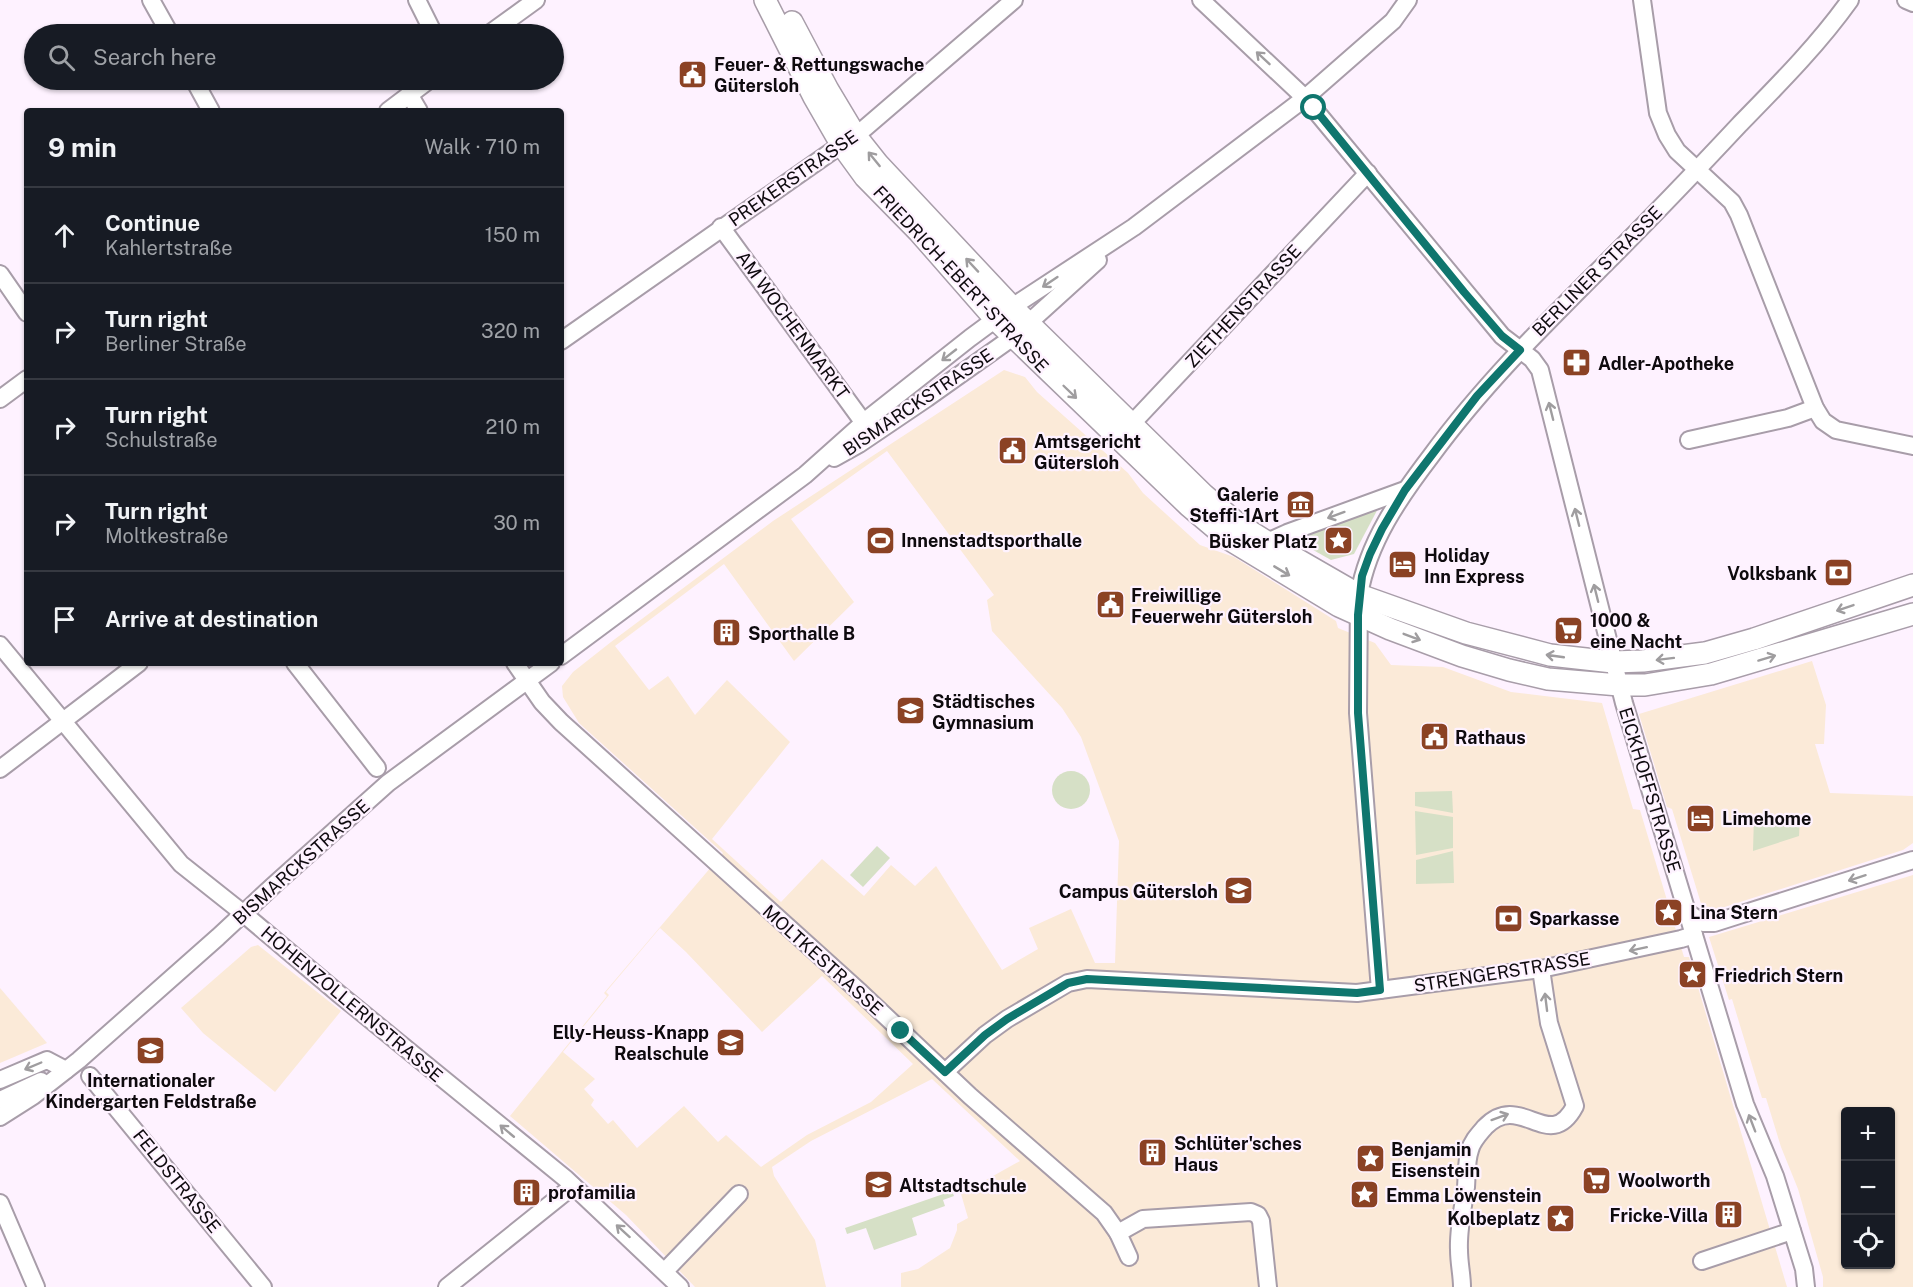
<!DOCTYPE html>
<html lang="en">
<head>
<meta charset="utf-8">
<style>
  :root { --surface:#171b24; --page:#242831; --text:#f1f3f6; --muted:#9ea1a6; --line:#363941 }
  body { margin:0; font-family:"Public Sans",sans-serif; background:var(--page); color:var(--text) }
  .controls { position:absolute; right:18px; bottom:18px; display:grid; overflow:hidden; border-radius:6px; box-shadow:0 2px 4px #0004 }
  .controls button { width:54px; height:54px; display:grid; place-items:center; padding:0; border:0; border-bottom:2px solid var(--line); background:var(--surface); color:var(--text); font:30px sans-serif }
  .stop { position:absolute; width:18px; height:18px; margin:-14px; border:4px solid #0f766e; border-radius:50%; background:#fff }
  .stop.end { background:#0f766e; border-color:#fff; box-shadow:0 2px 6px #0008 }
  .list { margin:0; padding:0; list-style:none }
  h2 { display:flex; justify-content:space-between; align-items:center; height:78px; margin:0; padding:0 24px; font-size:26px }
  h2 small { font-size:20px; font-weight:400; color:var(--muted) }
  .list li { display:grid; grid-template-columns:39px 1fr auto; gap:18px; align-items:center; box-sizing:border-box; height:96px; padding:0 24px; border-top:2px solid var(--line) }
  .list b { display:block; font-size:22px; white-space:nowrap }
  .list p { margin:0; font-size:20px; white-space:nowrap; color:var(--muted) }
  .list em { font-size:20px; font-style:normal; color:var(--muted) }
  .icon { flex:none; width:33px; height:33px; fill:none; stroke:currentColor; stroke-width:2; stroke-linecap:round; stroke-linejoin:round }
  .map { position:relative; flex:none; width:1913px; height:1287px; overflow:hidden }
  .search { position:absolute; background:var(--surface); box-shadow:0 2px 4px #0004; left:24px; top:24px; width:540px; height:66px; display:flex; align-items:center; gap:15px; box-sizing:border-box; padding:0 21px; border-radius:33px; color:var(--muted); font-size:22px }
  .panel { position:absolute; background:var(--surface); box-shadow:0 2px 4px #0004; left:24px; top:108px; width:540px; height:558px; border-radius:6px }
  .map>svg:first-child { display:block }
  .commercial { fill:#fbead8; fill-rule:evenodd }
  .green { fill:#d6e0c6 }
  .lines { fill:none; stroke-linecap:round; stroke-linejoin:round }
  .minor-casing { stroke:#a89da9; stroke-width:20 }
  .major-casing { stroke:#a89da9; stroke-width:24 }
  .minor { stroke:#fff; stroke-width:16 }
  .major { stroke:#fff; stroke-width:21 }
  .oneway { stroke:#9f9d9f }
  .route { stroke:#0f766e; stroke-width:8 }
  .labels { text-anchor:middle; dominant-baseline:central; stroke-width:4.5; stroke-linejoin:round; paint-order:stroke }
  .poi-label { font-size:18px; font-weight:bold; fill:#0e0a0e; stroke:#fef2ff; text-anchor:start }
  .street-label { font-size:18px; fill:#0e0a0e; stroke:#fef2ff }
</style>
</head>
<body>
<div class="map">
<svg width="1913" height="1287" viewBox="0 0 1913 1287">
  <rect width="100%" height="100%" fill="#fef2ff"/>
  <g class="commercial">
    <path d="M 1004,370 L 1025,377 L 1037,392 L 1128,473 L 1143,493 L 1200,545 L 1234,557 L 1336,621 L 1338,628 L 1375,643 L 1391,665 L 1443,667 L 1511,692 L 1602,703 L 1633,809 L 1640,810 L 1684,957 L 1689,957 L 1787,1287 L 901,1287 L 901,1273 L 918,1269 L 950,1248 L 957,1230 L 957,1224 L 968,1218 L 961,1194 L 1020,1161 L 932,1079 L 811,1141 L 772,1167 L 774,1176 L 815,1240 L 826,1287 L 695,1287 L 626,1215 L 510,1116 L 607,996 L 604,993 L 723,853 L 579,723 L 563,697 L 562,686 L 573,672 L 611,642 L 773,521 ZM 887,451 L 994,595 L 987,600 L 992,631 L 1062,708 L 1081,737 L 1119,841 L 1115,963 L 1095,963 L 1071,909 L 1029,928 L 1038,949 L 1002,970 L 936,866 L 915,886 L 891,865 L 864,896 L 822,859 L 781,902 L 712,839 L 790,742 L 727,680 L 695,715 L 668,676 L 649,690 L 615,646 L 724,564 L 794,661 L 854,602 L 791,519 ZM 660,928 L 686,952 L 762,1032 L 822,976 L 913,1064 L 871,1102 L 807,1135 L 761,1167 L 726,1135 L 718,1142 L 684,1106 L 637,1148 L 613,1120 L 608,1124 L 591,1105 L 594,1100 L 584,1089 L 595,1079 L 563,1052 L 609,995 L 606,992 Z"/>
    <path d="M 1812,661 L 1826,705 L 1824,744 L 1815,744 L 1830,793 L 1913,796 L 1913,843 L 1903,850 L 1709,912 L 1703,910 L 1672,809 L 1667,807 L 1639,714 Z"/>
    <path d="M 1913,875 L 1913,1287 L 1823,1287 L 1823,1277 L 1798,1189 L 1781,1147 L 1766,1098 L 1762,1098 L 1732,999 L 1729,1000 L 1709,937 ZM 1846,1112 L 1890,1112 L 1890,1264 L 1846,1264 Z"/>
    <path d="M 258,945 L 341,1011 L 275,1092 L 203,1033 L 181,1008 L 251,947 Z"/>
    <path d="M 0,988 L 47,1043 L 0,1063 Z"/>
  </g>
  <g class="green">
    <path d="M 1381,503 L 1354,554 L 1331,560 L 1290,537 Z"/>
    <circle cx="1071" cy="790" r="19"/>
    <path d="M 1452,791 L 1453,813 L 1415,806 L 1415,792 Z"/>
    <path d="M 1415,811 L 1453,817 L 1453,848 L 1416,855 Z"/>
    <path d="M 1754,816 L 1800,818 L 1799,836 L 1753,851 Z"/>
    <path d="M 877,846 L 890,858 L 863,887 L 850,875 Z"/>
    <path d="M 1453,851 L 1454,883 L 1416,884 L 1416,860 Z"/>
    <path d="M 952,1191 L 954,1196 L 943,1200 L 945,1206 L 912,1218 L 917,1235 L 874,1250 L 866,1228 L 847,1234 L 845,1228 Z"/>
  </g>
  <g class="lines">
    <defs>
      <g id="minor">
        <path d="M 151,0 L 170,34"/>
        <path d="M 417,0 L 434,34"/>
        <path d="M 1201,0 L 1305,98 L 1502,336 L 1532,359 L 1540,370 L 1624,703 L 1745,1104 L 1775,1176 L 1804,1269 L 1806,1287"/>
        <path d="M 1642,0 L 1658,113 L 1667,135 L 1677,151 L 1732,202 L 1739,215 L 1815,408 L 1823,421 L 1836,430 L 1913,446"/>
        <path d="M 1906,0 L 1913,3"/>
        <path d="M 489,34 L 536,0"/>
        <path d="M 194,80 L 211,111"/>
        <path d="M 409,94 L 419,111"/>
        <path d="M 388,111 L 429,80"/>
        <path d="M 721,227 L 869,430"/>
        <path d="M 0,274 L 27,313"/>
        <path d="M 561,341 L 865,128 L 1014,0"/>
        <path d="M 0,399 L 27,379"/>
        <path d="M 1125,431 L 1368,173"/>
        <path d="M 1689,440 L 1788,418 L 1815,408"/>
        <path d="M 834,458 L 859,444 L 927,398 L 1013,337 L 1098,260"/>
        <path d="M 1267,542 L 1287,533 L 1405,490"/>
        <path d="M 0,645 L 181,864 L 244,914 L 339,994 L 566,1179 L 680,1287"/>
        <path d="M 561,656 L 805,475 L 870,417 L 970,338 L 1012,307 L 1134,227 L 1305,98 L 1393,21 L 1408,0"/>
        <path d="M 295,663 L 377,768"/>
        <path d="M 515,663 L 542,702 L 561,722 L 861,993 L 970,1096 L 1104,1213 L 1118,1233 L 1129,1257"/>
        <path d="M 0,769 L 139,663"/>
        <path d="M 1687,912 L 1703,923 L 1714,923 L 1913,860"/>
        <path d="M 1380,990 L 1358,713 L 1359,595 C 1368,542 1399,498 1431,456 C 1483,385 1545,324 1607,262 C 1652,217 1696,171 1739,125 C 1778,85 1818,45 1850,0"/>
        <path d="M 945,1072 L 985,1035 L 1007,1019 L 1068,983 L 1087,979 L 1357,993 L 1541,969 L 1681,939 L 1694,935"/>
        <path d="M 90,1076 L 263,1287"/>
        <path d="M 0,1080 L 47,1060 L 66,1070"/>
        <path d="M 0,1100 L 41,1081"/>
        <path d="M 0,1117 L 33,1096 L 79,1060 L 218,937 L 275,884 L 388,783 L 551,663"/>
        <path d="M 0,1203 L 36,1287"/>
        <path d="M 1118,1233 L 1143,1219 L 1251,1212 L 1258,1215 L 1261,1221 L 1268,1287"/>
        <path d="M 1702,1261 L 1792,1231"/>
        <path d="M 665,1271 L 739,1194"/>
        <path d="M 447,1287 L 573,1186"/>
        <path d="M 1462,1287 C 1462,1275 1459,1263 1459,1250 C 1458,1230 1463,1207 1466,1187 C 1467,1175 1466,1161 1470,1150 C 1472,1141 1479,1134 1485,1127 C 1521,1090 1549,1155 1575,1106 L 1549,1023 L 1541,969"/>
      </g>
      <g id="major">
        <path d="M 765,0 L 814,97 L 841,144 L 865,177 L 919,232 L 996,320 L 1189,506 L 1227,538 L 1339,606 L 1390,629 L 1462,656 L 1509,670 L 1548,679 L 1619,685 L 1645,685 L 1711,674 L 1913,614"/>
        <path d="M 792,22 L 828,90 L 855,135 L 878,164 L 1012,307 L 1204,495 L 1238,524 L 1267,542 L 1359,595 L 1466,633 L 1550,655 L 1613,662 L 1643,661 L 1705,653 L 1754,639 L 1913,585"/>
      </g>
    </defs>
    <use href="#minor" class="minor-casing"/>
    <use href="#major" class="major-casing"/>
    <use href="#minor" class="minor"/>
    <use href="#major" class="major"/>
  </g>
  <defs><path id="oneway-shaft" d="M-6 0H5M1.5-3L5.5 0L1.5 3" fill="none" stroke-width="1.6" stroke-linecap="round" stroke-linejoin="round" transform="scale(1.5)"/></defs>
  <g class="oneway">
    <use href="#oneway-shaft" transform="translate(1263 58) rotate(-137)"/>
    <use href="#oneway-shaft" transform="translate(874 159) rotate(-129)"/>
    <use href="#oneway-shaft" transform="translate(972 265) rotate(-133)"/>
    <use href="#oneway-shaft" transform="translate(1050 282) rotate(146)"/>
    <use href="#oneway-shaft" transform="translate(949 355) rotate(142)"/>
    <use href="#oneway-shaft" transform="translate(1070 392) rotate(44)"/>
    <use href="#oneway-shaft" transform="translate(1551 411) rotate(-104)"/>
    <use href="#oneway-shaft" transform="translate(1336 515) rotate(160)"/>
    <use href="#oneway-shaft" transform="translate(1577 517) rotate(-104)"/>
    <use href="#oneway-shaft" transform="translate(1282 571) rotate(31)"/>
    <use href="#oneway-shaft" transform="translate(1596 593) rotate(-104)"/>
    <use href="#oneway-shaft" transform="translate(1845 608) rotate(161)"/>
    <use href="#oneway-shaft" transform="translate(1412 637) rotate(21)"/>
    <use href="#oneway-shaft" transform="translate(1555 656) rotate(-172)"/>
    <use href="#oneway-shaft" transform="translate(1767 658) rotate(-17)"/>
    <use href="#oneway-shaft" transform="translate(1665 659) rotate(173)"/>
    <use href="#oneway-shaft" transform="translate(1857 878) rotate(162)"/>
    <use href="#oneway-shaft" transform="translate(1638 949) rotate(168)"/>
    <use href="#oneway-shaft" transform="translate(1546 1002) rotate(-97)"/>
    <use href="#oneway-shaft" transform="translate(33 1066) rotate(157)"/>
    <use href="#oneway-shaft" transform="translate(1500 1117) rotate(-20)"/>
    <use href="#oneway-shaft" transform="translate(1752 1123) rotate(-111)"/>
    <use href="#oneway-shaft" transform="translate(507 1131) rotate(-140)"/>
    <use href="#oneway-shaft" transform="translate(623 1231) rotate(-138)"/>
  </g>
  <g class="lines">
    <path class="route" d="M 901,1031 L 945,1072 L 985,1035 L 1007,1019 L 1068,983 L 1087,979 L 1357,993 L 1380,990 L 1358,713 L 1358,615 L 1362,576 L 1370,554 L 1382,529 L 1405,490 L 1477,396 L 1520,350 L 1502,336 L 1464,292 L 1314,108"/>
  </g>
  <defs>
    <symbol id="civic-square" viewBox="-11 -11 22 22"><rect x="-9" y="-9" width="18" height="18" rx="4" fill="#8b4224" stroke="#fef2ff"/><path d="M-.6-6.5H3V-4.5H.6V-3L4-1V1h2V6H-6V1h2V-1L-.6-3ZM-1.2 2.5V6h2.4V2.5Z" fill="#fff"/></symbol>
    <symbol id="pharmacy-square" viewBox="-11 -11 22 22"><rect x="-9" y="-9" width="18" height="18" rx="4" fill="#8b4224" stroke="#fef2ff"/><path d="M-2-6h4v4h4v4h-4v4h-4v-4h-4v-4h4Z" fill="#fff"/></symbol>
    <symbol id="museum-square" viewBox="-11 -11 22 22"><rect x="-9" y="-9" width="18" height="18" rx="4" fill="#8b4224" stroke="#fef2ff"/><path d="M0-6L6-3V-2H-6V-3ZM-5-1h2V3h-2ZM-1-1h2V3h-2ZM3-1h2V3H3ZM-6 4H6V6H-6Z" fill="#fff"/></symbol>
    <symbol id="stadium-square" viewBox="-11 -11 22 22"><rect x="-9" y="-9" width="18" height="18" rx="4" fill="#8b4224" stroke="#fef2ff"/><path d="M0-5a6.5 5 0 1 0 0 10a6.5 5 0 1 0 0-10ZM-3.5-1.8h7v3.6h-7Z" fill="#fff"/></symbol>
    <symbol id="sight-square" viewBox="-11 -11 22 22"><rect x="-9" y="-9" width="18" height="18" rx="4" fill="#8b4224" stroke="#fef2ff"/><path d="M0-6L1.8-2.2L6-1.7L2.9 1.2L3.7 5.4L0 3.3L-3.7 5.4L-2.9 1.2L-6-1.7L-1.8-2.2Z" fill="#fff"/></symbol>
    <symbol id="hotel-square" viewBox="-11 -11 22 22"><rect x="-9" y="-9" width="18" height="18" rx="4" fill="#8b4224" stroke="#fef2ff"/><path d="M-6-4.5h1.5V1H6V5H4.5V3h-9V5H-6ZM-4 0a1.8 1.8 0 1 1 3.6 0ZM.5 0V-2.5h3Q6-2.5 6 0Z" fill="#fff"/></symbol>
    <symbol id="bank-square" viewBox="-11 -11 22 22"><rect x="-9" y="-9" width="18" height="18" rx="4" fill="#8b4224" stroke="#fef2ff"/><path d="M-6-4H6V4H-6ZM0-2.3a2.3 2.3 0 1 0 0 4.6a2.3 2.3 0 1 0 0-4.6Z" fill="#fff"/></symbol>
    <symbol id="supermarket-square" viewBox="-11 -11 22 22"><rect x="-9" y="-9" width="18" height="18" rx="4" fill="#8b4224" stroke="#fef2ff"/><path d="M-6-5.5h2.5l.6 2H6L4.5 2H-2.5L-4.4-4H-6ZM-1.5 3.2a1.3 1.3 0 1 0 .1 0ZM3 3.2a1.3 1.3 0 1 0 .1 0Z" fill="#fff"/></symbol>
    <symbol id="building-square" viewBox="-11 -11 22 22"><rect x="-9" y="-9" width="18" height="18" rx="4" fill="#8b4224" stroke="#fef2ff"/><path d="M-4-6H4V6H1V3H-1V6H-4ZM-2.5-4.3h1.7v1.8h-1.7ZM.8-4.3h1.7v1.8H.8ZM-2.5-1h1.7V.8h-1.7ZM.8-1h1.7V.8H.8Z" fill="#fff"/></symbol>
    <symbol id="school-square" viewBox="-11 -11 22 22"><rect x="-9" y="-9" width="18" height="18" rx="4" fill="#8b4224" stroke="#fef2ff"/><path d="M0-5L7-2L0 1L-7-2ZM-4 1L0 2.5L4 1V4Q0 6-4 4Z" fill="#fff"/></symbol>
    <symbol id="university-square" viewBox="-11 -11 22 22"><rect x="-9" y="-9" width="18" height="18" rx="4" fill="#8b4224" stroke="#fef2ff"/><path d="M0-5L7-2L0 1L-7-2ZM-4 1L0 2.5L4 1V4Q0 6-4 4Z" fill="#fff"/></symbol>
  </defs>
  <g fill-rule="evenodd">
    <use href="#civic-square" x="676" y="58" width="33" height="33"/>
    <use href="#pharmacy-square" x="1560" y="346" width="33" height="33"/>
    <use href="#civic-square" x="996" y="434" width="33" height="33"/>
    <use href="#museum-square" x="1284" y="488" width="33" height="33"/>
    <use href="#stadium-square" x="864" y="524" width="33" height="33"/>
    <use href="#sight-square" x="1322" y="524" width="33" height="33"/>
    <use href="#hotel-square" x="1386" y="548" width="33" height="33"/>
    <use href="#bank-square" x="1822" y="556" width="33" height="33"/>
    <use href="#civic-square" x="1094" y="588" width="33" height="33"/>
    <use href="#supermarket-square" x="1552" y="614" width="33" height="33"/>
    <use href="#building-square" x="710" y="616" width="33" height="33"/>
    <use href="#school-square" x="894" y="694" width="33" height="33"/>
    <use href="#civic-square" x="1418" y="720" width="33" height="33"/>
    <use href="#hotel-square" x="1684" y="802" width="33" height="33"/>
    <use href="#university-square" x="1222" y="874" width="33" height="33"/>
    <use href="#sight-square" x="1652" y="896" width="33" height="33"/>
    <use href="#bank-square" x="1492" y="902" width="33" height="33"/>
    <use href="#sight-square" x="1676" y="958" width="33" height="33"/>
    <use href="#school-square" x="714" y="1026" width="33" height="33"/>
    <use href="#school-square" x="134" y="1034" width="33" height="33"/>
    <use href="#building-square" x="1136" y="1136" width="33" height="33"/>
    <use href="#sight-square" x="1354" y="1142" width="33" height="33"/>
    <use href="#supermarket-square" x="1580" y="1164" width="33" height="33"/>
    <use href="#school-square" x="862" y="1168" width="33" height="33"/>
    <use href="#building-square" x="510" y="1176" width="33" height="33"/>
    <use href="#sight-square" x="1348" y="1178" width="33" height="33"/>
    <use href="#building-square" x="1712" y="1198" width="33" height="33"/>
    <use href="#sight-square" x="1544" y="1202" width="33" height="33"/>
  </g>
  <g class="labels">
    <g class="poi-label">
      <text x="714" y="64">Feuer- &amp; Rettungswache<tspan x="714" dy="21">Gütersloh</tspan></text>
      <text x="1598" y="363">Adler-Apotheke</text>
      <text x="1034" y="441">Amtsgericht<tspan x="1034" dy="21">Gütersloh</tspan></text>
      <text x="1279" y="494" text-anchor="end">Galerie<tspan x="1279" dy="21">Steffi-1Art</tspan></text>
      <text x="901" y="540">Innenstadtsporthalle</text>
      <text x="1317" y="541" text-anchor="end">Büsker Platz</text>
      <text x="1424" y="555">Holiday<tspan x="1424" dy="21">Inn Express</tspan></text>
      <text x="1817" y="573" text-anchor="end">Volksbank</text>
      <text x="1131" y="595">Freiwillige<tspan x="1131" dy="21">Feuerwehr Gütersloh</tspan></text>
      <text x="1590" y="620">1000 &amp;<tspan x="1590" dy="21">eine Nacht</tspan></text>
      <text x="748" y="633">Sporthalle B</text>
      <text x="932" y="701">Städtisches<tspan x="932" dy="21">Gymnasium</tspan></text>
      <text x="1455" y="737">Rathaus</text>
      <text x="1722" y="818">Limehome</text>
      <text x="1218" y="891" text-anchor="end">Campus Gütersloh</text>
      <text x="1690" y="912">Lina Stern</text>
      <text x="1529" y="918">Sparkasse</text>
      <text x="1714" y="975">Friedrich Stern</text>
      <text x="709" y="1032" text-anchor="end">Elly-Heuss-Knapp<tspan x="709" dy="21">Realschule</tspan></text>
      <text x="151" y="1080" text-anchor="middle">Internationaler<tspan x="151" dy="21">Kindergarten Feldstraße</tspan></text>
      <text x="1174" y="1143">Schlüter'sches<tspan x="1174" dy="21">Haus</tspan></text>
      <text x="1391" y="1149">Benjamin<tspan x="1391" dy="21">Eisenstein</tspan></text>
      <text x="1618" y="1180">Woolworth</text>
      <text x="899" y="1185">Altstadtschule</text>
      <text x="548" y="1192">profamilia</text>
      <text x="1386" y="1195">Emma Löwenstein</text>
      <text x="1708" y="1215" text-anchor="end">Fricke-Villa</text>
      <text x="1540" y="1218" text-anchor="end">Kolbeplatz</text>
    </g>
    <g class="street-label">
      <text transform="translate(793 178) rotate(-35)">PREKERSTRASSE</text>
      <text transform="translate(1597 271) rotate(-45)">BERLINER STRASSE</text>
      <text transform="translate(961 279) rotate(47)">FRIEDRICH-EBERT-STRASSE</text>
      <text transform="translate(1243 306) rotate(-47)">ZIETHENSTRASSE</text>
      <text transform="translate(793 325) rotate(54)">AM WOCHENMARKT</text>
      <text transform="translate(918 402) rotate(-34)">BISMARCKSTRASSE</text>
      <text transform="translate(1650 790) rotate(73)">EICKHOFFSTRASSE</text>
      <text transform="translate(301 862) rotate(-42)">BISMARCKSTRASSE</text>
      <text transform="translate(823 960) rotate(42)">MOLTKESTRASSE</text>
      <text transform="translate(1502 972) rotate(-9)">STRENGERSTRASSE</text>
      <text transform="translate(352 1004) rotate(40)">HOHENZOLLERNSTRASSE</text>
      <text transform="translate(177 1181) rotate(51)">FELDSTRASSE</text>
    </g>
  </g>
</svg>
<div class="controls">
<button>+</button>
<button>−</button>
<button><svg class="icon" aria-label="locate" viewBox="0 0 24 24"><circle cx="12" cy="12" r="6"/><path d="M12 2v4M12 18v4M2 12h4M18 12h4"/></svg></button>
</div>
<div class="stop" style="left:1314px;top:108px"></div>
<div class="stop end" style="left:901px;top:1031px"></div>
<div class="search"><svg class="icon" aria-label="search" viewBox="0 0 24 24"><circle cx="10" cy="10" r="6"/><path d="M15 15l6 6"/></svg>Search here</div>
<section class="panel">
<h2>9 min<small>Walk · 710 m</small></h2>
<ul class="list">
<li><svg class="icon" aria-label="ahead" viewBox="0 0 24 24"><path d="M12 20V5M6 11l6-6 6 6"/></svg><div><b>Continue</b><p>Kahlertstraße</p></div><em>150 m</em></li>
<li><svg class="icon" aria-label="right" viewBox="0 0 24 24"><path d="M7 20v-9h11M14 6l5 5-5 5"/></svg><div><b>Turn right</b><p>Berliner Straße</p></div><em>320 m</em></li>
<li><svg class="icon" aria-label="right" viewBox="0 0 24 24"><path d="M7 20v-9h11M14 6l5 5-5 5"/></svg><div><b>Turn right</b><p>Schulstraße</p></div><em>210 m</em></li>
<li><svg class="icon" aria-label="right" viewBox="0 0 24 24"><path d="M7 20v-9h11M14 6l5 5-5 5"/></svg><div><b>Turn right</b><p>Moltkestraße</p></div><em>30 m</em></li>
<li><svg class="icon" aria-label="arrive" viewBox="0 0 24 24"><path d="M6 21V4h12l-3 4 3 4H6"/></svg><div><b>Arrive at destination</b></div></li>
</ul>
</section>
</div>
</body>
</html>
